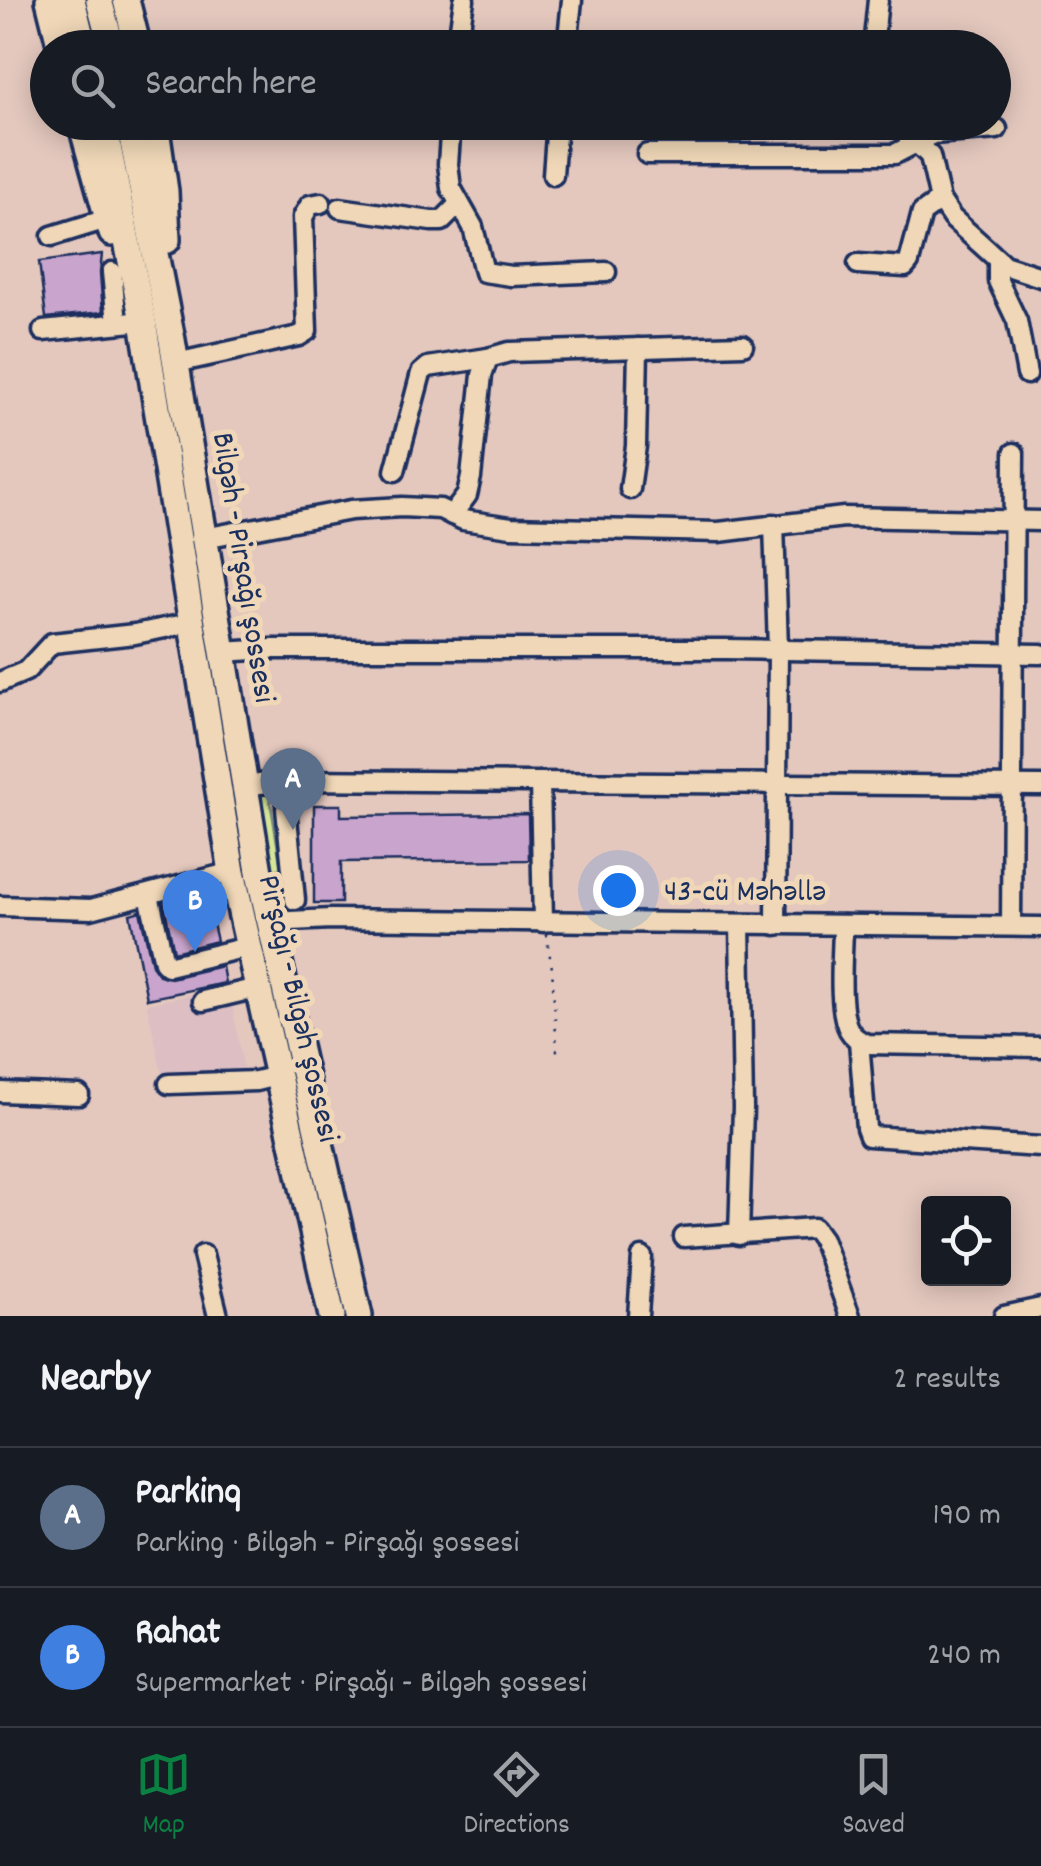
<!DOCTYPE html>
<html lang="en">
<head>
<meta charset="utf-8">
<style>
  :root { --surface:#171b24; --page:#242831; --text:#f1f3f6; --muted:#9ea1a6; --line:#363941; --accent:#0b8043 }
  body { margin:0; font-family:Dekko,sans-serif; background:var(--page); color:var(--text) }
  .controls { position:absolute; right:30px; bottom:30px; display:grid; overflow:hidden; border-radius:10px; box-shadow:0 5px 25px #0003 }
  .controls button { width:90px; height:90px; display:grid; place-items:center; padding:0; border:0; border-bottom:2px solid var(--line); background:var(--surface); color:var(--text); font:50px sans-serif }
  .you { position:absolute; left:618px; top:890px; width:35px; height:35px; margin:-25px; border:8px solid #fff; border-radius:50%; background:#1a73e8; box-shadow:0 0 0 15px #1a73e833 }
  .badge { display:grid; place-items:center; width:65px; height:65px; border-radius:50%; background:var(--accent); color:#fff; font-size:32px; font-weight:700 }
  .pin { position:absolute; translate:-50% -82px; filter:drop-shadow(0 2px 5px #0008) }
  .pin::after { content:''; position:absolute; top:52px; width:35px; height:30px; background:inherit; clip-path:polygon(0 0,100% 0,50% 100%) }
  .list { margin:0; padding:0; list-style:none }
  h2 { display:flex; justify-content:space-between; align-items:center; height:130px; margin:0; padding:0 40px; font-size:42px }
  h2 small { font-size:32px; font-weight:400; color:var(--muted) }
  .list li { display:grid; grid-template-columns:65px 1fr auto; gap:30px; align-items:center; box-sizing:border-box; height:140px; padding:0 40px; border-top:2px solid var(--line) }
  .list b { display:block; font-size:38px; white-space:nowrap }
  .list p { margin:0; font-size:32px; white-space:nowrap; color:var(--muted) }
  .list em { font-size:32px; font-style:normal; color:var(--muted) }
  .icon { flex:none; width:55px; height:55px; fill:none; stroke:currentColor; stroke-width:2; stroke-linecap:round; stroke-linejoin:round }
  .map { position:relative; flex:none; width:1041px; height:1316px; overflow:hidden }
  .search { position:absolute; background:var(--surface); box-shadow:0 5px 25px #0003; left:30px; right:30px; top:30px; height:110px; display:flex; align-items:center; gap:25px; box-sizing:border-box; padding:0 35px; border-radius:55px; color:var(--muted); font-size:38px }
  .sheet { height:410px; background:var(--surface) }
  nav { display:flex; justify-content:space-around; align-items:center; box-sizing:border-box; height:140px; border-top:2px solid var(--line); background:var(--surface); font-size:28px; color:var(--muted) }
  nav a { display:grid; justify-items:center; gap:5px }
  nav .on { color:var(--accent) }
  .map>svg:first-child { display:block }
  .built { fill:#dcbec3 }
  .green { fill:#d7e598; stroke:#798a7b; stroke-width:2.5 }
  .building { fill:#c9a5ce; stroke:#1b2f5e; stroke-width:2.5 }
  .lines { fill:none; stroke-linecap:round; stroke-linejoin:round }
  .minor-casing { stroke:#1b2f5e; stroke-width:25 }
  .highway-casing { stroke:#1b2f5e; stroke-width:32 }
  .path { stroke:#1b2f5e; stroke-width:2.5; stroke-dasharray:2.5 8; stroke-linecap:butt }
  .minor { stroke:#efd7b7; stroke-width:18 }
  .highway { stroke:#efd7b7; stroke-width:25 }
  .labels { text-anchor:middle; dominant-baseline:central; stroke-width:10; stroke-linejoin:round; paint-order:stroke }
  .street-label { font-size:32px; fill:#1b2f5e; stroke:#efd7b7 }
</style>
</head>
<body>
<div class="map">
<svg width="1041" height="1316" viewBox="0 0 1041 1316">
  <rect width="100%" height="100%" fill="#e4c8be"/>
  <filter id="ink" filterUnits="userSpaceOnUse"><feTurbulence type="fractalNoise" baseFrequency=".01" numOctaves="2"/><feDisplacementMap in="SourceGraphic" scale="20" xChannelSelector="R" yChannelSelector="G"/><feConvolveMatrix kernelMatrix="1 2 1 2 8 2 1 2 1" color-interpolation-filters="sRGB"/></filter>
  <g filter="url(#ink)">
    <path class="built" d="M 229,987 L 245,1077 L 163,1079 L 147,1004 Z"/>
    <path class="green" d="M 269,793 L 281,868 L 273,870 L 259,795 Z"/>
    <g class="building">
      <path d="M 102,254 L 100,273 L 103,312 L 46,318 L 39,262 Z"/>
      <path d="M 314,805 L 341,805 L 341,816 L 528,814 L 529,860 L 341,862 L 341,903 L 314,903 Z"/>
      <path d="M 206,894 L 217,941 L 174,952 L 164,904 Z"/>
      <path d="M 140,911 L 152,965 L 159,975 L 171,978 L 222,966 L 225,983 L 147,999 L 130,914 Z"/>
    </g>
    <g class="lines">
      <defs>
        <g id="minor">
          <path d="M 457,48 L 464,0"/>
          <path d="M 567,48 L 572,0"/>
          <path d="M 873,48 L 878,0"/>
          <path d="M 451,122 L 448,164 L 451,188 L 473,227 L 484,272 L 511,276 L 606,272"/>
          <path d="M 895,122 L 930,156 L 940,200 L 952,218 L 1004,265 L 1041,277"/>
          <path d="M 647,154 L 895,154 L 933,134 L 997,129"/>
          <path d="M 553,175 L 557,122"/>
          <path d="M 340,208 L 431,221 L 442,221 L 458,205"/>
          <path d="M 52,236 L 107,219"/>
          <path d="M 998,261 L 998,281 L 1017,321 L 1027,374"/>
          <path d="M 858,264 L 905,267 L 909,262 L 922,213 L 940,200"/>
          <path d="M 112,272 L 117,323"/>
          <path d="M 43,331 L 143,321"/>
          <path d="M 176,363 L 299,336 L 307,331 L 303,217 L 310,205 L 321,203"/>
          <path d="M 395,471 L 421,373 L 428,367 L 488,358"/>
          <path d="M 630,489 L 636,446 L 638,348"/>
          <path d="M 452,515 L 467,495 L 471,477 L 482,375 L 488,358 L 509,352 L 743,345"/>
          <path d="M 774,524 L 778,649 L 776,925"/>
          <path d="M 204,538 L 351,510 L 402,507 L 440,509 L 463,520 L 511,527 L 719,532 L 844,517 L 1041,521"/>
          <path d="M 222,652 L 271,649 L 725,649 L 1041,654"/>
          <path d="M 0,682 L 26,671 L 52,643 L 135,634 L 190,623"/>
          <path d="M 540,782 L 543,922"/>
          <path d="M 244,786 L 291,780 L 1041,786"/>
          <path d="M 286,808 L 295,900"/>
          <path d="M 149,895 L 164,962 L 168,966 L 247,947"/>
          <path d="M 0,906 L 91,909 L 232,872"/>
          <path d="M 270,925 L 291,921 L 331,919 L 1041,927"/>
          <path d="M 843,925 C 843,950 837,1009 849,1030 C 853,1037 859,1041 867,1044 L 1041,1047"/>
          <path d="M 1011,926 L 1014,453"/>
          <path d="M 203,1001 L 257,988"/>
          <path d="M 859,1041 L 866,1128 L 869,1136 L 1041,1147"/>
          <path d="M 169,1084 L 256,1081 L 277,1076"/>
          <path d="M 0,1092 L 79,1095"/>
          <path d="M 739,1235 L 743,1108 L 740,924"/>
          <path d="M 684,1237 L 814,1228 L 822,1239 L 850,1316"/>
          <path d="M 203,1255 L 218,1316"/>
          <path d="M 638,1316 L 642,1257"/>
          <path d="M 1004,1316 L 1041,1308"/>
        </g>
        <g id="highway">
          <path d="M 49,0 L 61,48"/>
          <path d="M 72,0 L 84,48"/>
          <path d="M 99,0 L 112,48"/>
          <path d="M 126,0 L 138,48"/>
          <path d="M 81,122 L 112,233"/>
          <path d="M 103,122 L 143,321 L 232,872 L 332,1316"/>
          <path d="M 129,122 L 172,340 L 260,878 L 359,1316"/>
          <path d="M 155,122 L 165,191 L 167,240"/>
        </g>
      </defs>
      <use href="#minor" class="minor-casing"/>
      <use href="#highway" class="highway-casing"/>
      <path class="path" d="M 546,934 L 552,968 L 557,1052"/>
      <use href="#minor" class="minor"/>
      <use href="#highway" class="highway"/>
    </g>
  </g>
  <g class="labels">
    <g class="street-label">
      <text transform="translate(241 568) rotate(81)">Bilgəh - Pirşağı şossesi</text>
      <text x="745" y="894">43-cü Məhəllə</text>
      <text transform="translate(296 1009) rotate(77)">Pirşağı - Bilgəh şossesi</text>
    </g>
  </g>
</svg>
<div class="controls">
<button><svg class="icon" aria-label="locate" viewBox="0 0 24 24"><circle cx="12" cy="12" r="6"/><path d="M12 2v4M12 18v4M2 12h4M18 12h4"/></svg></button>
</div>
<div class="you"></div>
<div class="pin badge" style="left:293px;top:830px;background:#5c6f8a">A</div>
<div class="pin badge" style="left:195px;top:952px;background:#3f7fe0">B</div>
<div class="search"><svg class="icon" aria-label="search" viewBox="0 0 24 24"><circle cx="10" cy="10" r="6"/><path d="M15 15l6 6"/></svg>Search here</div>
</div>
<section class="sheet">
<h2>Nearby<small>2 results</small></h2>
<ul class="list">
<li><span class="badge" style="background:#5c6f8a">A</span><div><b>Parkinq</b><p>Parking · Bilgəh - Pirşağı şossesi</p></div><em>190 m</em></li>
<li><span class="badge" style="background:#3f7fe0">B</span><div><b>Rahat</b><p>Supermarket · Pirşağı - Bilgəh şossesi</p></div><em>240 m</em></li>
</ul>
</section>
<nav>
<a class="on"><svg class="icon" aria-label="map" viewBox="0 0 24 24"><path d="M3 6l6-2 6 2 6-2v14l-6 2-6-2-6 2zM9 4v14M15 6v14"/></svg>Map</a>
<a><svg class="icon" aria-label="directions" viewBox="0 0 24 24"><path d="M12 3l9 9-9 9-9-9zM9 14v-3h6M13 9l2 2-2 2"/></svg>Directions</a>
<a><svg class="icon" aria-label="saved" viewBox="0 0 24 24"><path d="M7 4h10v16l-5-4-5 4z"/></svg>Saved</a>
</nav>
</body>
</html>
